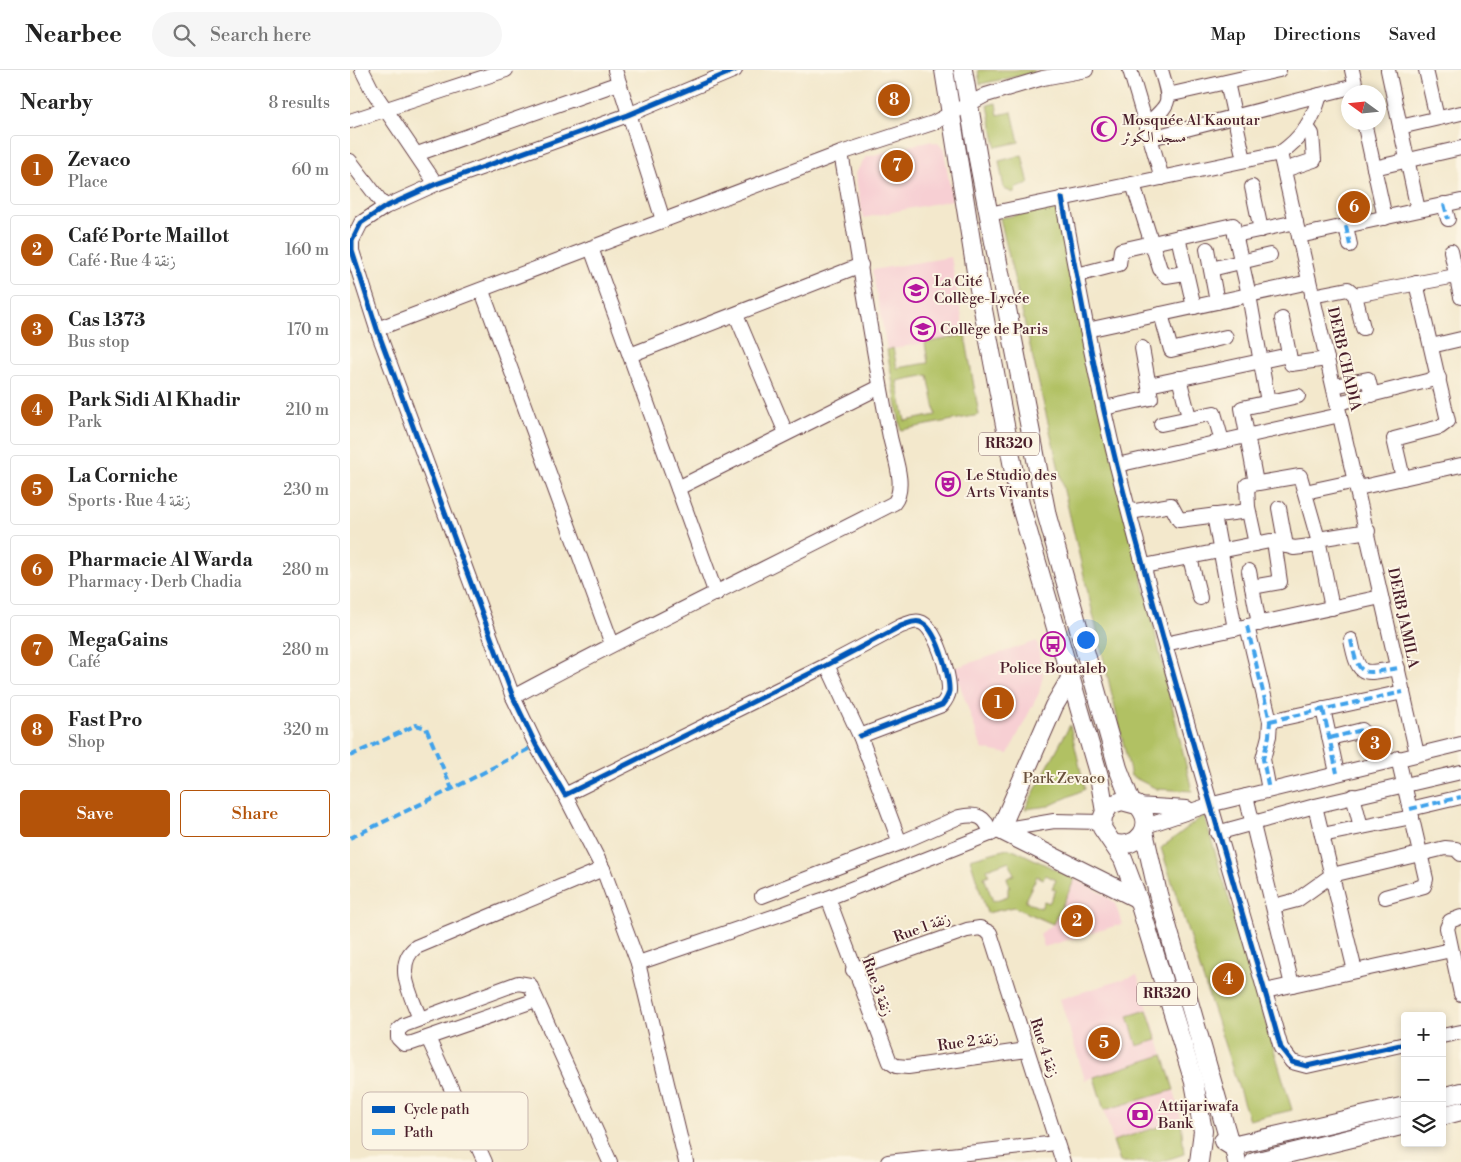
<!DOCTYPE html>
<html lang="en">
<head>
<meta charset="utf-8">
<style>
  :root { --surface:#fff; --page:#f6f6f6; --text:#222; --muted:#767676; --line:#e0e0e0; --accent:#b45309 }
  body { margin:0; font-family:"Libre Bodoni",Amiri,serif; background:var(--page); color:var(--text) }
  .controls { position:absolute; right:15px; bottom:15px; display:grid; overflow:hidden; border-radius:5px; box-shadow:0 2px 8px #0003 }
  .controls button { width:45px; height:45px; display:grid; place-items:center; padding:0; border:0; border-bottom:1px solid var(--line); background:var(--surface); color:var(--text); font:25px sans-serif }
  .compass { position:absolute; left:991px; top:15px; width:45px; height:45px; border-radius:50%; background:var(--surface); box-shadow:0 2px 8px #0003; rotate:285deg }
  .you { position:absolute; left:735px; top:569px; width:18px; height:18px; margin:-12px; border:4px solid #fff; border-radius:50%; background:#1a73e8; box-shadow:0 0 0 8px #1a73e833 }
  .badge { display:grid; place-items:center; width:32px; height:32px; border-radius:50%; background:var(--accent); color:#fff; font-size:16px; font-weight:700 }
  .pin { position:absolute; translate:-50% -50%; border:2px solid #fff; box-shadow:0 1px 5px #0006 }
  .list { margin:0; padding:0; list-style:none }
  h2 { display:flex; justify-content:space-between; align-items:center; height:65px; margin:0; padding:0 20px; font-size:21px }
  h2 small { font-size:16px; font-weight:400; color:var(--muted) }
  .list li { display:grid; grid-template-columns:32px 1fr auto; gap:15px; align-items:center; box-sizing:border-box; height:70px; margin:0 10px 10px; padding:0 10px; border:1px solid var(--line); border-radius:5px }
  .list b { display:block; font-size:19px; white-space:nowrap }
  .list p { margin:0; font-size:16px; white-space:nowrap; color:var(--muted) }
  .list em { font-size:16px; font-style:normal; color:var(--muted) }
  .actions { display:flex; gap:10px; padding:15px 20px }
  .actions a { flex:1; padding:11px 0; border:1px solid var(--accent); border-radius:5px; text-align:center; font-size:18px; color:var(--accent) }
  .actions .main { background:var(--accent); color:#fff }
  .icon { flex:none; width:28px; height:28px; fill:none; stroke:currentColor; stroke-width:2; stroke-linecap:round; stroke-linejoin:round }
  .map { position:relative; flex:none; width:1111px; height:1092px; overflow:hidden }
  header { display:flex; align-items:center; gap:30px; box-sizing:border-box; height:70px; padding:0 25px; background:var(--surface); border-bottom:1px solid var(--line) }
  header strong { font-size:24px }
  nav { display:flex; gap:28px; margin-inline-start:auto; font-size:18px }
  .search { width:350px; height:45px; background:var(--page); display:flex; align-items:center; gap:12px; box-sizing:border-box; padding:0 18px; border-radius:28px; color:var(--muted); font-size:19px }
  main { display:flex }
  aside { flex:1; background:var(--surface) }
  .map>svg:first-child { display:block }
  .built { fill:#f7cfd3 }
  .green { fill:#b1c163; stroke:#7e7047; fill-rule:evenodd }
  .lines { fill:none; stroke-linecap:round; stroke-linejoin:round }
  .minor-casing { stroke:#633d43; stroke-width:16 }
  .major-casing { stroke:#633d43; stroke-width:20 }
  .minor { stroke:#fff; stroke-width:14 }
  .major { stroke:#fff; stroke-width:18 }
  .quiet { stroke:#40a2eb; stroke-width:4; stroke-dasharray:8 4; stroke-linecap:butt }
  .cycleway-casing { stroke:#fcf5e5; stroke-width:8 }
  .cycleway { stroke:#0057b8; stroke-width:5 }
  .labels { text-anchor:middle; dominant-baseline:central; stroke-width:4; stroke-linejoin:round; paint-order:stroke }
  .shield { fill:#fcf5e5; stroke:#7f5f63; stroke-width:1 }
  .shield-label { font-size:14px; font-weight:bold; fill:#4a1f2b }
  .poi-label { font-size:15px; fill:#4a1f2b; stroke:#fcf5e5; text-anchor:start }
  .street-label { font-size:15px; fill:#4a1f2b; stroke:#fcf5e5 }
  .park-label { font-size:15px; fill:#69503c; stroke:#fcf5e5 }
  .key { fill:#fcf5e5; stroke:#c7b5ad; stroke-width:1 }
  .key-label { font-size:14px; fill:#4a1f2b }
</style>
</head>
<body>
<header>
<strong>Nearbee</strong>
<div class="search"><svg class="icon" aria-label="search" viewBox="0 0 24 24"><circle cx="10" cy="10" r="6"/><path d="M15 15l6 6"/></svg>Search here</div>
<nav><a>Map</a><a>Directions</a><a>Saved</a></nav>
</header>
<main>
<aside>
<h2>Nearby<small>8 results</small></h2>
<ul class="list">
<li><span class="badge">1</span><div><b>Zevaco</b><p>Place</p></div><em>60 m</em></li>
<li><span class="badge">2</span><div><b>Café Porte Maillot</b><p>Café · Rue 4 زنقة</p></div><em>160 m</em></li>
<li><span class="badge">3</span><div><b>Cas 1373</b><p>Bus stop</p></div><em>170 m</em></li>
<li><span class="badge">4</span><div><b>Park Sidi Al Khadir</b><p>Park</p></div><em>210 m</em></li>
<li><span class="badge">5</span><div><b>La Corniche</b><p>Sports · Rue 4 زنقة</p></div><em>230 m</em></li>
<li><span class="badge">6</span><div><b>Pharmacie Al Warda</b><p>Pharmacy · Derb Chadia</p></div><em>280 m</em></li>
<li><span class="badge">7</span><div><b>MegaGains</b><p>Café</p></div><em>280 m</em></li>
<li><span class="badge">8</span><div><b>Fast Pro</b><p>Shop</p></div><em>320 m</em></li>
</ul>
<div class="actions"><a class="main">Save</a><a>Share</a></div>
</aside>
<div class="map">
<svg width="1111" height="1092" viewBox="0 0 1111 1092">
  <rect width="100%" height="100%" fill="#fcf5e5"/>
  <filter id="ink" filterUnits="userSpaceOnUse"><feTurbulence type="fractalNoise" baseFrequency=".02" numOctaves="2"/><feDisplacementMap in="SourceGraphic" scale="10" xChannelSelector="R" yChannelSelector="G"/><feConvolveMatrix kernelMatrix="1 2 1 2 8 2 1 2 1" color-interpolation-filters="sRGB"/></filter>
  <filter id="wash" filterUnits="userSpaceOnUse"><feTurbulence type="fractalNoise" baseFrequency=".0096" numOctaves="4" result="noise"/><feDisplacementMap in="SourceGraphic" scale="20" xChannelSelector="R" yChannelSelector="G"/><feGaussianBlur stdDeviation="1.12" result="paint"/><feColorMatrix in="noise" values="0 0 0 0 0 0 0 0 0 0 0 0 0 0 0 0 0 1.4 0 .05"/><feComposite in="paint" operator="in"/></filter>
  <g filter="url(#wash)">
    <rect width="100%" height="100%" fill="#f3e8cc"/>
    <g class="built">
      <path d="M 578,71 L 588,73 L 594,80 L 602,130 L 513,148 L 505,104 L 516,87 Z"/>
      <path d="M 601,187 L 615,265 L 537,280 L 522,200 Z"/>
      <path d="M 687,571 L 693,605 L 689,623 L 658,684 L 632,679 L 604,598 Z"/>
      <path d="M 725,809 L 753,824 L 765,833 L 772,854 L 694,877 L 690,864 L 703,854 Z"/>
      <path d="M 787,905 L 813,985 L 735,1010 L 710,929 Z"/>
      <path d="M 824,1020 L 831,1050 L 763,1071 L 754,1040 Z"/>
    </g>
    <g class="green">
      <path d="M 628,0 L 684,0 L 684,3 L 630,14 Z"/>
      <path d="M 646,33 L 648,45 L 662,42 L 669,72 L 646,77 L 638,35 Z"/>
      <path d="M 672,85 L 679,114 L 666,118 L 664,123 L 654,119 L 649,91 Z"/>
      <path d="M 706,138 L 842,721 L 807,719 L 781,706 L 650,148 Z"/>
      <path d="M 615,265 L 629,345 L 551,360 L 537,280 L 543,278 L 547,298 L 578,293 L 575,273 ZM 578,305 L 586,345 L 555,351 L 547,311 Z"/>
      <path d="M 720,655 L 735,719 L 699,736 L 675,739 Z"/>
      <path d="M 854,745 L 942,1040 L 899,1050 L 811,778 Z"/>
      <path d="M 657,779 L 665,780 L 725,809 L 703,854 L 664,837 L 637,843 L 620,789 ZM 659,791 L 664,805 L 657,808 L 660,817 L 658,818 L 658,826 L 643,831 L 634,807 L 639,805 L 637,799 ZM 696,805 L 706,810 L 702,818 L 706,820 L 699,833 L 694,831 L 691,838 L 676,832 L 676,828 L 687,806 L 693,809 Z"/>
      <path d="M 797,940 L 807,970 L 787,976 L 778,946 Z"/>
      <path d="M 813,985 L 824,1020 L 754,1040 L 744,1007 Z"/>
      <path d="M 831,1050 L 834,1084 L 810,1092 L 770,1092 L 763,1071 Z"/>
    </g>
  </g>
  <g filter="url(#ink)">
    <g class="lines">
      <defs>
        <g id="minor">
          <path d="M 12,0 L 21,18 L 86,114"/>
          <path d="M 265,0 L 313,150"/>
          <path d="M 385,0 L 278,45 L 86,114 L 35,137 L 11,153 L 2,171 L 2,181 L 27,259 L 163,627 L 186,675 L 215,725 L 477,595 L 551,556 C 558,554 563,550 570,552 C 586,556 600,606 599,621 C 598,627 596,630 592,635 L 510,666"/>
          <path d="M 780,0 L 812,108"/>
          <path d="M 1002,0 L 1007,22"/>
          <path d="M 1038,0 L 1068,140"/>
          <path d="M 1076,0 L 1087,48"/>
          <path d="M 877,12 L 894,90"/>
          <path d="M 818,25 L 929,0"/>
          <path d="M 0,51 L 156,0"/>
          <path d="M 1014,52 L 1035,148"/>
          <path d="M 797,54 C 823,32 820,31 811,0"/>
          <path d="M 1050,57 L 1111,43"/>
          <path d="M 801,68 L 1005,16"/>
          <path d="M 930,83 L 1067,684"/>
          <path d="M 67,84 L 269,13"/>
          <path d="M 0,91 L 35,137"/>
          <path d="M 1024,98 L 1111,78"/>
          <path d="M 934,100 L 964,90 L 962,64 L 957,57"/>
          <path d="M 783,114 L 810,199 L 816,206 L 835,203"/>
          <path d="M 902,117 L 911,160"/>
          <path d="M 712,128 C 729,218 745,308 767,396 C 817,592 876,784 931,978 L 942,992 L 957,996 L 1055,974"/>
          <path d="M 1094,134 L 1098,149"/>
          <path d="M 639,144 L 930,83 C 952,68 963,50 970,25"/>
          <path d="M 996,156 L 1000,175"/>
          <path d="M 885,165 L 946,152"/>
          <path d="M 949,166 L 1111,131"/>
          <path d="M 828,167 L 844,237"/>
          <path d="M 241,178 L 366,524"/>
          <path d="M 857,179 L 867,232"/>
          <path d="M 1101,181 L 1111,227"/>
          <path d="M 861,199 L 920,185"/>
          <path d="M 727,205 L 769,194 L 771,180 L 883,155 L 899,225 L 918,332"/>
          <path d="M 132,221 L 262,574"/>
          <path d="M 1005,225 L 1111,205"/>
          <path d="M 962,226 L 998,219 L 1005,225 L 1013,258"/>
          <path d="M 811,244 L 821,280 L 876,267"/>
          <path d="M 386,245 L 436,363"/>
          <path d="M 932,249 L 941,294 L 977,289"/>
          <path d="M 27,259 L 491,83 L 583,53 L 636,25 L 693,8 L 736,0"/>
          <path d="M 737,260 L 959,212"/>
          <path d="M 1081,276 L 1111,269"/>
          <path d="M 280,285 L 511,195"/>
          <path d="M 829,308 L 839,347"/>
          <path d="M 799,315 L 939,285"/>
          <path d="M 984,316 L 1018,309 L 1022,325"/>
          <path d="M 988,333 L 1089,308"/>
          <path d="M 754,338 L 801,328 L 792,278"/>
          <path d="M 811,354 L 864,343 L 872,371"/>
          <path d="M 767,395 L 990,345"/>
          <path d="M 1053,408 L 1044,369 L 1090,357 L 1098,351 L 1066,213"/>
          <path d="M 906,413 L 892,338 L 948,326"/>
          <path d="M 328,418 L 530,317"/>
          <path d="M 1008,418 L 1111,395"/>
          <path d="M 955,422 L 1006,411"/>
          <path d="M 929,438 L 936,476"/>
          <path d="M 780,442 L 821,435 L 829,450 L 898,441"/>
          <path d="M 864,445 L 885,559"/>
          <path d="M 968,469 L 1018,461"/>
          <path d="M 906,474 L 898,437 L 897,415 L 950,406 L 968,469 L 982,538"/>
          <path d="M 840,488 L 850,528"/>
          <path d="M 794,496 L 920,471 L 944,478 L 969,475"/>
          <path d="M 899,501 L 909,554"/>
          <path d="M 902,517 L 930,512 L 924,471"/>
          <path d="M 897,556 L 920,651 L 919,666 L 913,689 L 919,720"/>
          <path d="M 1001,570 C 1009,609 1012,604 1048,598"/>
          <path d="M 815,574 L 1031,527"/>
          <path d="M 477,595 L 510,666 L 550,773"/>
          <path d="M 163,627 C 289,559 417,498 544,433 C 557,417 544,386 540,367 C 521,273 508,178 491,83"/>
          <path d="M 973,639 L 987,703"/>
          <path d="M 920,651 L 1053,622"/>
          <path d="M 980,668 L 1012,660"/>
          <path d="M 215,725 L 253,799 L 288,893 L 336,1092"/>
          <path d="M 896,726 L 942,915"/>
          <path d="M 1003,726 L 1011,757"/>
          <path d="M 787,735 L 837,738"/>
          <path d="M 965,736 L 1005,901"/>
          <path d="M 1060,739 L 1111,727"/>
          <path d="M 796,756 L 859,735 L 1111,674"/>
          <path d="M 867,763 L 965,736 L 1111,702"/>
          <path d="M 972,765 L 1062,747"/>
          <path d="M 412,826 L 550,773 L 609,747 C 627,743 636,746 641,764"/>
          <path d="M 1035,827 L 1074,816 L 1076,809 L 1048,688"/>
          <path d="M 478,828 L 540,992 L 546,996 L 558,997 L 677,980"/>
          <path d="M 924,836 L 947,830 L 982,805 L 1095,778 L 1106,779 L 1111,784"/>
          <path d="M 1111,847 L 1100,851 L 1097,858 L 1111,924"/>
          <path d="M 288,893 L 478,828 L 650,760 L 704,751 L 752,752"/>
          <path d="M 503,900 L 617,860 L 630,858 L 640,863 L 713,1092"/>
          <path d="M 915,921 L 1101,880"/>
          <path d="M 186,930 L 62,973 L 54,974 L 48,968 L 48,960 L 54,955 L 168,913 L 180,915 L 260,1092"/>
          <path d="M 70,949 C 62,927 43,895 66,877 L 253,799"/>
          <path d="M 1092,966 L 1111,962"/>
          <path d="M 78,968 L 135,1092"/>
          <path d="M 538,1092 L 706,1073"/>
        </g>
        <g id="major">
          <path d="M 594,0 L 627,208 L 670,434 L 749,706 L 755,742"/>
          <path d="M 613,0 L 628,89 L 697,446 L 768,698 L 781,732"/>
          <path d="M 720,609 L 704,636 L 650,760 L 788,829"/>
          <path d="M 794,762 L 808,824 L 880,1074"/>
          <path d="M 763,773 C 788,781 807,754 787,735 L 772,731 L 760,735 L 753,746 L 752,758 L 773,789 L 788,829 L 844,1012 L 853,1061 L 849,1092"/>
          <path d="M 1092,1027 L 1111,1022"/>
          <path d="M 1092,1046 L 1111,1041"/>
          <path d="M 873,1071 L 884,1078 L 887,1092"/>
          <path d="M 882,1076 L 1055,1036"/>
          <path d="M 904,1092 L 1055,1055"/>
        </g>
      </defs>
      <use href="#minor" class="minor-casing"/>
      <use href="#major" class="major-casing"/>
      <use href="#minor" class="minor"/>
      <use href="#major" class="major"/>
      <g class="quiet">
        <path d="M 1094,134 L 1098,149"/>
        <path d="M 996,156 L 1000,175"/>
        <path d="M 897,556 L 920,651 L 919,666 L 913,689 L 919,720"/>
        <path d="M 1001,570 C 1009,609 1012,604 1048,598"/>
        <path d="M 973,639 L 987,703"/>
        <path d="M 920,651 L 1053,622"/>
        <path d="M 980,668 L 1012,660"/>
        <path d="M 0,686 L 66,655 L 76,658 L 102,719"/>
        <path d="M 1060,739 L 1111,727"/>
        <path d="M 0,768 L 102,719 L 186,675"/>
      </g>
      <defs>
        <g id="cycleway">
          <path d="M 385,0 L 278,45 L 86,114 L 35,137 L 11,153 L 2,171 L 2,181 L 27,259 L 163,627 L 186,675 L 215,725 L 477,595 L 551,556 C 558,554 563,550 570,552 C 586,556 600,606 599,621 C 598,627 596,630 592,635 L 510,666"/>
          <path d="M 712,128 C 729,218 745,308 767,396 C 817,592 876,784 931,978 L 942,992 L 957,996 L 1055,974"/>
        </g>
      </defs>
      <use href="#cycleway" class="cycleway-casing"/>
      <use href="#cycleway" class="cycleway"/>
    </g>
  </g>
  <defs>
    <symbol id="mosque-ring" viewBox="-11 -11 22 22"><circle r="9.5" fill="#fcf5e5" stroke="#b5179e" stroke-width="1.5"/><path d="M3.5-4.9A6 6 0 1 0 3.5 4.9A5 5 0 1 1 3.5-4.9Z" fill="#b5179e"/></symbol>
    <symbol id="school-ring" viewBox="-11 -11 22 22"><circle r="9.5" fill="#fcf5e5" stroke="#b5179e" stroke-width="1.5"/><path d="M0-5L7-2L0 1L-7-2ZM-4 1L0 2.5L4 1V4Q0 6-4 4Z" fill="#b5179e"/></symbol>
    <symbol id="university-ring" viewBox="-11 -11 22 22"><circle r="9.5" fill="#fcf5e5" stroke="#b5179e" stroke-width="1.5"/><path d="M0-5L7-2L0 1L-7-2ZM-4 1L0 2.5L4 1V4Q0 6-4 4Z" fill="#b5179e"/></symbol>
    <symbol id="theatre-ring" viewBox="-11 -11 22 22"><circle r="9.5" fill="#fcf5e5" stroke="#b5179e" stroke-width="1.5"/><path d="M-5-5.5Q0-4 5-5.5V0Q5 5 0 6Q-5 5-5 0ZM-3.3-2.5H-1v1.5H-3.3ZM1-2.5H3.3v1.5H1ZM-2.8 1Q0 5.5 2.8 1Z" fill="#b5179e"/></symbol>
    <symbol id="bus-ring" viewBox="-11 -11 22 22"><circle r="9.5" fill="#fcf5e5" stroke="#b5179e" stroke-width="1.5"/><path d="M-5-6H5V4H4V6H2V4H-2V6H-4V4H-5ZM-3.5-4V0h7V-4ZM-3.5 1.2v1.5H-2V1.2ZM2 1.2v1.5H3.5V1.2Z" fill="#b5179e"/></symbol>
    <symbol id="bank-ring" viewBox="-11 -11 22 22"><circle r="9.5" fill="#fcf5e5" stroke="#b5179e" stroke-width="1.5"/><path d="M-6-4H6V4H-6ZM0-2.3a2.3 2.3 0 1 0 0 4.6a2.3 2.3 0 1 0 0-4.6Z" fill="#b5179e"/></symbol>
  </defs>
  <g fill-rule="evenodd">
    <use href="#mosque-ring" x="740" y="45" width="28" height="28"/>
    <use href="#school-ring" x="552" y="206" width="28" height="28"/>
    <use href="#university-ring" x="559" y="245" width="28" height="28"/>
    <use href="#theatre-ring" x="584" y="400" width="28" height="28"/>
    <use href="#bus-ring" x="689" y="560" width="28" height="28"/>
    <use href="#bank-ring" x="776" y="1031" width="28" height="28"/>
  </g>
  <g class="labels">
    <g class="shield">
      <rect x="629" y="362.5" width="60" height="23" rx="4"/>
      <rect x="787" y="912.5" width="60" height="23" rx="4"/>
    </g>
    <g class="shield-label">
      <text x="659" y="374">RR320</text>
      <text x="817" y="924">RR320</text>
    </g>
    <g class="poi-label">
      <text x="772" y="50">Mosquée Al Kaoutar<tspan x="772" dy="17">مسجد الكوثر</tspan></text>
      <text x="584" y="211">La Cité<tspan x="584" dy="17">Collège-Lycée</tspan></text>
      <text x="590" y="259">Collège de Paris</text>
      <text x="616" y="405">Le Studio des<tspan x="616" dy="17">Arts Vivants</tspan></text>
      <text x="703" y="598" text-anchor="middle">Police Boutaleb</text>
      <text x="808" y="1036">Attijariwafa<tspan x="808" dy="17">Bank</tspan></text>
    </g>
    <g class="street-label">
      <text transform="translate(994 289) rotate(77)">DERB CHADIA</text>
      <text transform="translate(1053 548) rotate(78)">DERB JAMILA</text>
      <text transform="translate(572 858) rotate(-20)">Rue 1 زنقة</text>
      <text transform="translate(527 917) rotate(70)">Rue 3 زنقة</text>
      <text transform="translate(618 972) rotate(-8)">Rue 2 زنقة</text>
      <text transform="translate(694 978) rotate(72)">Rue 4 زنقة</text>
    </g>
    <g class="park-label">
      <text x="714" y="708">Park Zevaco</text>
    </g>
  </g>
  <rect x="12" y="1022" width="166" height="58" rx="8" class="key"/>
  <rect x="22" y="1036" width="23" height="7" fill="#0057b8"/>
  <rect x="22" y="1059" width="23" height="6" fill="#40a2eb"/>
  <g class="key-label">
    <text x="54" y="1044">Cycle path</text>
    <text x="54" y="1067">Path</text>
  </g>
</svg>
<div class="controls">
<button>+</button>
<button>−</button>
<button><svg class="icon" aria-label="layers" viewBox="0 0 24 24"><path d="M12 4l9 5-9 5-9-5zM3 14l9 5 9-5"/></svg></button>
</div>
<svg class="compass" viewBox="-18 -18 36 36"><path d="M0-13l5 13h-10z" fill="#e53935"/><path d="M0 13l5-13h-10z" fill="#767676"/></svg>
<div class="you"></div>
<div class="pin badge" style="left:648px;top:633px">1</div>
<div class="pin badge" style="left:727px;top:851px">2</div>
<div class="pin badge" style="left:1025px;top:674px">3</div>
<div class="pin badge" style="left:878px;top:909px">4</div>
<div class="pin badge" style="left:754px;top:973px">5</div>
<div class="pin badge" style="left:1004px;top:137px">6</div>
<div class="pin badge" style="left:547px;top:96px">7</div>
<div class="pin badge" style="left:544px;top:30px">8</div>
</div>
</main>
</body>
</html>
